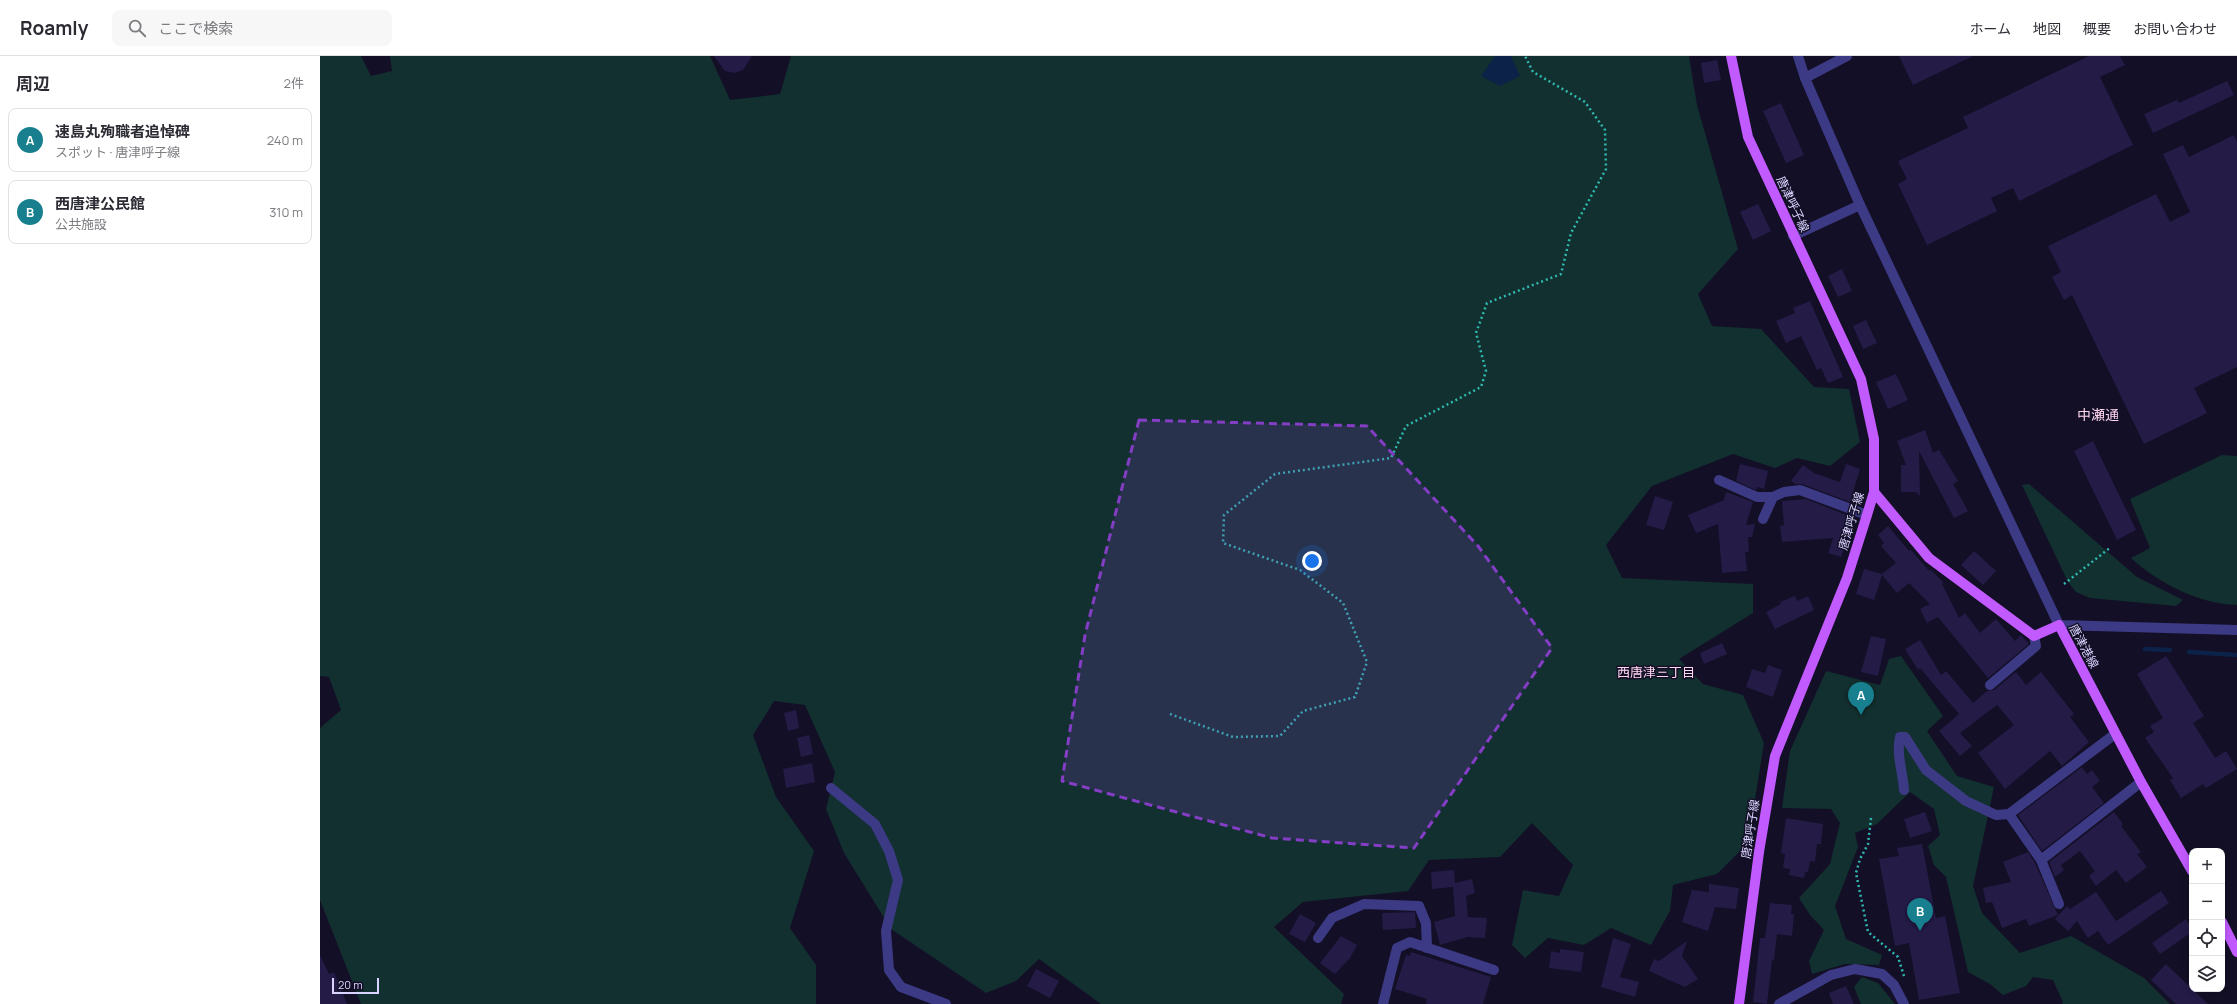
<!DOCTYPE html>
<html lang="ja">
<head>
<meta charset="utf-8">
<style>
  :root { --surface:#fff; --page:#f7f7f7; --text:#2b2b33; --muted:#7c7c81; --line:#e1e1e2; --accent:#187f8f }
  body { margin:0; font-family:Manrope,"Noto Sans JP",sans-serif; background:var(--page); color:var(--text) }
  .controls { position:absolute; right:12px; bottom:12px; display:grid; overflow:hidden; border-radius:8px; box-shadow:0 2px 10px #0003 }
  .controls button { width:36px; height:36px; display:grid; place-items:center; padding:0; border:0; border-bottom:1px solid var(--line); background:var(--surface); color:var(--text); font:20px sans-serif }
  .scale { position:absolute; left:12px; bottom:10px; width:47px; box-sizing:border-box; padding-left:4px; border:2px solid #d9d4ff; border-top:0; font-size:11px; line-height:14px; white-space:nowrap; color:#d9d4ff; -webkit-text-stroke:3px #130f26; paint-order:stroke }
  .you { position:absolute; left:992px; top:505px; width:14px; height:14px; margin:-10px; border:3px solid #fff; border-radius:50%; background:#1a73e8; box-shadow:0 0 0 6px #1a73e833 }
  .badge { display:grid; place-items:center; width:26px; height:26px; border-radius:50%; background:var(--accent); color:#fff; font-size:13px; font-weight:700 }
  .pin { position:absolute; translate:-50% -33px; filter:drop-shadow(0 1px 2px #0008) }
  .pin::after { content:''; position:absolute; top:21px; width:14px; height:12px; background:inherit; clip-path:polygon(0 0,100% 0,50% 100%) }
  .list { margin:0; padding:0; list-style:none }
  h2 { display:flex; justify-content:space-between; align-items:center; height:52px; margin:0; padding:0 16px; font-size:17px }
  h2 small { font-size:13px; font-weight:400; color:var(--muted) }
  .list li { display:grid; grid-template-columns:26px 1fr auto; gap:12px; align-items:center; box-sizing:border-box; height:64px; margin:0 8px 8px; padding:0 8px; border:1px solid var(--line); border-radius:8px }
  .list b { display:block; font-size:15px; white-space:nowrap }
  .list p { margin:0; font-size:13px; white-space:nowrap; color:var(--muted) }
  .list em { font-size:13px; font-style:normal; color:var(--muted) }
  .icon { flex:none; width:22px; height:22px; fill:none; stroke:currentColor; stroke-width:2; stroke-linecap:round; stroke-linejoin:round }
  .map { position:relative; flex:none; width:1917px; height:948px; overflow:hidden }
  header { display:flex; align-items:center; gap:24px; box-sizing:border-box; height:56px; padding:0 20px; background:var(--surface); border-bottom:1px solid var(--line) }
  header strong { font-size:19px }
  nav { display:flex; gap:22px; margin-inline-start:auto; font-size:14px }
  .search { width:280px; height:36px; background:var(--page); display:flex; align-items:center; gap:10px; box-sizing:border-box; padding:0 14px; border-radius:8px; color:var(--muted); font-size:15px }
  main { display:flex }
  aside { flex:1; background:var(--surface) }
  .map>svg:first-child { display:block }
  .green { fill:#12302f }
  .water { fill:#0c2248 }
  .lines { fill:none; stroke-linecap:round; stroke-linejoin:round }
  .stream { stroke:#0c2248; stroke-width:4.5 }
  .building { fill:#241b47 }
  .path { stroke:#2fb8b0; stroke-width:2.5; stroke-dasharray:2 3; stroke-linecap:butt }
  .minor { stroke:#3d3a85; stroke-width:10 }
  .major { stroke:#c25bff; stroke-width:10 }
  .marked { fill:#843dc5; fill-opacity:0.2; stroke:#843dc5; stroke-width:3; stroke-dasharray:8 5; stroke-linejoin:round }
  .labels { text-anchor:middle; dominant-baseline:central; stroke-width:3; stroke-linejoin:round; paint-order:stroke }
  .street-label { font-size:12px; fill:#d9d4ff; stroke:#130f26 }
  .neighbourhood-label { font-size:13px; fill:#ffd6f0; stroke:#130f26 }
  .quarter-label { font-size:14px; fill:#ffd6f0; stroke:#130f26 }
</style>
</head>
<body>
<header>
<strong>Roamly</strong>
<div class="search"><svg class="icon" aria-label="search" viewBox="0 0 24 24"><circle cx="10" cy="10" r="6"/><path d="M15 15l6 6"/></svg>ここで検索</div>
<nav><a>ホーム</a><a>地図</a><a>概要</a><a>お問い合わせ</a></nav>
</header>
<main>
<aside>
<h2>周辺<small>2件</small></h2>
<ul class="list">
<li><span class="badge">A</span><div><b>速島丸殉職者追悼碑</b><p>スポット · 唐津呼子線</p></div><em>240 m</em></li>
<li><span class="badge">B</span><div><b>西唐津公民館</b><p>公共施設</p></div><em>310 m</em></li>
</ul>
</aside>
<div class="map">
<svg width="1917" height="948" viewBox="0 0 1917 948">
  <rect width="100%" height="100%" fill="#130f26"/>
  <g class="green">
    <path d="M 0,0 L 41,0 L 51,20 L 72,15 L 70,0 L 390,0 L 410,44 L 460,38 L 471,0 L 1369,0 L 1377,49 L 1418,193 L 1378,238 L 1392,270 L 1441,273 L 1494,331 L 1529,333 L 1540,386 L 1510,410 L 1477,402 L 1455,412 L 1413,398 L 1332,430 L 1286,489 L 1302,522 L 1433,528 L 1433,557 L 1359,603 L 1383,628 L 1423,639 L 1444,687 L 1428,787 L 1397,818 L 1353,829 L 1350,855 L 1331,889 L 1291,872 L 1264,889 L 1228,882 L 1205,902 L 1192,889 L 1203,834 L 1239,840 L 1253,809 L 1212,767 L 1180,801 L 1109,804 L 1088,835 L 983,846 L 954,871 L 1024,938 L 1021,948 L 781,948 L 719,903 L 696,925 L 666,937 L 571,873 L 524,797 L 506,753 L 515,716 L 485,649 L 454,645 L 433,679 L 456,741 L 494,795 L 470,872 L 496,909 L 496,948 L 41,948 L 0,844 L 0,672 L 21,654 L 9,621 L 0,620 Z"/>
    <path d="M 1902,399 L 1917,400 L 1917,549 C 1879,548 1838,527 1811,502 L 1830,492 L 1810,443 Z"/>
    <path d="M 1709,428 L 1817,521 L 1863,544 L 1856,550 L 1770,542 L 1756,536 L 1748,526 L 1702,429 Z"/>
    <path d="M 1581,600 L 1623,660 L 1607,675 L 1637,720 L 1674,731 L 1653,830 L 1662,857 L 1700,897 L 1751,880 L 1824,922 L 1850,948 L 1742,948 L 1743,946 L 1733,924 L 1713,921 L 1706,930 L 1683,939 L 1670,928 L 1648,916 L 1626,821 L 1614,809 L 1608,790 L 1620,779 L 1614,753 L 1590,736 L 1557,768 L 1535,777 L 1538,791 L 1515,850 L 1526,883 L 1562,899 L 1559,909 L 1525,908 L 1492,918 L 1489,905 L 1504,874 L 1490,859 L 1479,842 L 1510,808 L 1520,767 L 1511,753 L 1462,752 L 1470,695 L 1506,615 L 1560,629 L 1569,603 Z"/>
    <path d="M 1542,921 L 1558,927 L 1575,948 L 1541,948 L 1534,931 Z"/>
  </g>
  <path class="water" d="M 1175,0 L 1191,0 L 1200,20 L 1180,30 L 1161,20 Z"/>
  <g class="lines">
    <g class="stream">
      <path d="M 1825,593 L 1850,594"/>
      <path d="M 1869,596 L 1917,599"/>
    </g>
  </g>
  <g class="building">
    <path d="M 394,0 L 432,0 L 423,14 L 414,17 L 405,15 Z"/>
    <path d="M 1579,0 L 1653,0 L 1593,29 Z"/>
    <path d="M 1769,0 L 1800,0 L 1805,9 L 1780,21 L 1813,89 L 1699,145 L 1693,132 L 1671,142 L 1677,155 L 1607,189 L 1578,128 L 1587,123 L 1578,105 L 1648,72 L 1643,61 Z"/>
    <path d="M 1397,4 L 1401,24 L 1384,27 L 1381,7 Z"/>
    <path d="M 1907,25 L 1914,39 L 1833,77 L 1824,58 L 1857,44 L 1859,47 Z"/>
    <path d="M 1461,47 L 1484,99 L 1466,107 L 1443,55 Z"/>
    <path d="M 1914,79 L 1917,86 L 1917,311 L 1874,332 L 1887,357 L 1824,388 L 1752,239 L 1744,244 L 1732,221 L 1741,216 L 1728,190 L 1836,138 L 1850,166 L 1870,156 L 1843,98 L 1863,89 L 1869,101 Z"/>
    <path d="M 1438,148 L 1451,175 L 1433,184 L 1420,156 Z"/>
    <path d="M 1522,213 L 1532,235 L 1518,241 L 1508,220 Z"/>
    <path d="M 1490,245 L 1523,321 L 1508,327 L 1501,312 L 1497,314 L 1481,280 L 1466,287 L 1456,265 L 1475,257 L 1473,252 Z"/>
    <path d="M 1546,264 L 1557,287 L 1543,293 L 1533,270 Z"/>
    <path d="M 1576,318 L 1588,344 L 1568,353 L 1556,326 Z"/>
    <path d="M 1605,374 L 1613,397 L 1619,394 L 1638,425 L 1633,428 L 1648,455 L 1634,462 L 1599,395 L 1600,440 L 1596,436 L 1581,436 L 1581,409 L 1586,409 L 1577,385 Z"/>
    <path d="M 1773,385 L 1816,474 L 1797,484 L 1754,395 Z"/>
    <path d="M 1420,408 L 1448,415 L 1444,433 L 1437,431 L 1436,434 L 1416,425 Z"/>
    <path d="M 1526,408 L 1540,413 L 1530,446 L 1482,428 L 1475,428 L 1471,425 L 1483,409 L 1494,417 L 1520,426 Z"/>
    <path d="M 1406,436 L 1433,446 L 1426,469 L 1435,468 L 1432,481 L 1428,481 L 1429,496 L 1425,496 L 1427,515 L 1402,517 L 1398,468 L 1376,477 L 1368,459 L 1404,444 Z"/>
    <path d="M 1335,440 L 1353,446 L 1344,474 L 1326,469 Z"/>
    <path d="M 1486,443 L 1534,462 L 1521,501 L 1508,497 L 1513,482 L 1462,486 L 1460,470 L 1464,469 L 1462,445 Z"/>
    <path d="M 1568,470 L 1589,495 L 1591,494 L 1609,515 L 1610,513 L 1624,527 L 1622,528 L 1639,562 L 1645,557 L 1660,577 L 1676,563 L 1695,585 L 1701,579 L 1709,588 L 1668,622 L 1618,561 L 1607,567 L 1600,553 L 1610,548 L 1589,527 L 1577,537 L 1562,519 L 1554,544 L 1536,538 L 1544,513 L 1562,518 L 1576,507 L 1561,490 L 1564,487 L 1558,479 Z"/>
    <path d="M 1654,495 L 1676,515 L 1663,529 L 1641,509 Z"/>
    <path d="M 1475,540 L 1477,545 L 1488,540 L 1494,554 L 1455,573 L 1446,556 L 1461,548 L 1460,546 Z"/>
    <path d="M 1551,580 L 1566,583 L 1558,620 L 1541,616 Z"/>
    <path d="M 1600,584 L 1621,619 L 1626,615 L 1653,647 L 1667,635 L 1674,634 L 1696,616 L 1706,629 L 1721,616 L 1754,658 L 1750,661 L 1769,686 L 1742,710 L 1730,695 L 1685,733 L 1658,697 L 1694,669 L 1677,649 L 1640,677 L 1652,690 L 1640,700 L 1619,675 L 1639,658 L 1600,612 L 1598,614 L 1585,593 Z"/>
    <path d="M 1402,587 L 1407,598 L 1384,608 L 1380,597 Z"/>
    <path d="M 1846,600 L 1884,660 L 1873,667 L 1895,702 L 1906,695 L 1917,713 L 1886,732 L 1883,728 L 1861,742 L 1850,724 L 1853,722 L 1825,682 L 1834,676 L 1830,670 L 1843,662 L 1817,618 Z"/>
    <path d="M 1448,609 L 1462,614 L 1453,641 L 1426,631 L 1432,613 L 1445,617 Z"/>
    <path d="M 476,654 L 479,672 L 468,675 L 464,657 Z"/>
    <path d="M 489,679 L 493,698 L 481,701 L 477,682 Z"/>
    <path d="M 492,707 L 495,726 L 466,732 L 463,713 Z"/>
    <path d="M 1762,711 L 1767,718 L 1772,714 L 1780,725 L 1772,731 L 1784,747 L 1722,795 L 1698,759 Z"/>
    <path d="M 1605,756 L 1612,775 L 1590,782 L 1584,763 Z"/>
    <path d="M 1794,756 L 1803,768 L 1801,770 L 1821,796 L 1817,798 L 1827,811 L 1806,827 L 1796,814 L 1776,830 L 1769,820 L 1775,815 L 1760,795 L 1741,809 L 1744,814 L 1735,821 L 1729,806 Z"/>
    <path d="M 1466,762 L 1503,768 L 1501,788 L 1497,788 L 1495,806 L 1490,805 L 1488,816 L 1485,816 L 1484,822 L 1469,819 L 1470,813 L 1463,812 L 1465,798 L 1461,797 Z"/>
    <path d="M 1602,788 L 1616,862 L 1625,860 L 1640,937 L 1599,944 L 1589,887 L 1575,890 L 1559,803 L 1579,800 L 1577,792 Z"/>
    <path d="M 1708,796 L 1715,807 L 1738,859 L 1709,870 L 1706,863 L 1682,872 L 1672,846 L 1666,847 L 1663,832 L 1691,826 L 1683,806 Z"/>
    <path d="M 1134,814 L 1135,827 L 1152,823 L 1155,837 L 1146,840 L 1148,861 L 1167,862 L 1165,882 L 1148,881 L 1120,889 L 1114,866 L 1135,860 L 1133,831 L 1112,833 L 1111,816 Z"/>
    <path d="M 1389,828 L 1419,832 L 1416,853 L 1395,851 L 1388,875 L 1362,866 L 1372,834 L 1389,836 Z"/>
    <path d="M 1841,835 L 1849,847 L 1788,889 L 1778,875 L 1768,882 L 1757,865 L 1748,875 L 1735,863 L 1747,850 L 1750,853 L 1776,836 L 1796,865 Z"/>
    <path d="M 1450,847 L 1472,849 L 1471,858 L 1474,858 L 1472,880 L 1457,878 L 1454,904 L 1452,904 L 1447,948 L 1433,946 L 1440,882 L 1445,882 Z"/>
    <path d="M 1095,856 L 1096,872 L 1063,874 L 1062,857 Z"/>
    <path d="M 980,858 L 996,867 L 985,886 L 969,878 Z"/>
    <path d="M 1866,863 L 1872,872 L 1872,876 L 1840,898 L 1832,887 Z"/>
    <path d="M 1021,880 L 1037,889 L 1030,902 L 1015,918 L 1000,907 Z"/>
    <path d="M 1293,882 L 1311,888 L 1300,921 L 1319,926 L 1315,941 L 1281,931 Z"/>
    <path d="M 1367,885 L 1362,900 L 1378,923 L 1365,931 L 1329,915 L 1334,903 L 1339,905 Z"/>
    <path d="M 1240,893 L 1264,896 L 1261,916 L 1229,912 L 1231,895 L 1240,897 Z"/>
    <path d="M 1091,896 L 1171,921 L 1163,948 L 1106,948 L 1107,943 L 1075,933 L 1086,899 L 1090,900 Z"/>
    <path d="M 0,899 L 9,918 L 14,916 L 27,948 L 0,948 Z"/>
    <path d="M 1846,908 L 1872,933 L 1888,948 L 1856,948 L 1831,924 Z"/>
    <path d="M 716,913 L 739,925 L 730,942 L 707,930 Z"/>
    <path d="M 1526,930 L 1534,948 L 1513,948 L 1509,937 Z"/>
  </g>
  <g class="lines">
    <g class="path">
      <path d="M 1744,528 L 1791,491"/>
      <path d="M 850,658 L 913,681 L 960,680 L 983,655 L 1035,641 L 1047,606 L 1023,547 L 980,514 L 903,487 L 904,459 L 955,418 L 1071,402 L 1086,370 L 1161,331 L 1166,315 L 1156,277 L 1167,247 L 1241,218 L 1251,177 L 1286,113 L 1285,74 L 1265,46 L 1213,16 L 1205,0"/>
      <path d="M 1551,762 L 1548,788 L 1540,803 L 1536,817 L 1548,876 L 1578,901 L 1584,920"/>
    </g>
    <g class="minor">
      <path d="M 1478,0 L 1485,22 L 1540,149 L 1739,569 L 1917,574"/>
      <path d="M 1485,22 L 1527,0"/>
      <path d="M 1473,180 L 1540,149"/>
      <path d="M 1399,424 L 1437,441 L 1453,441 L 1443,463"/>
      <path d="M 1453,441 L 1464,436 L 1480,434 L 1547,459"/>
      <path d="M 1670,629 L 1716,590 L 1714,580"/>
      <path d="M 511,732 L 555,768 L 569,795 L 578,824 L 566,875 L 569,914 L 581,931 L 626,948"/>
      <path d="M 1584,734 C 1583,717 1576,698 1580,681 L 1585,681 L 1606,714 L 1646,745 L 1676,759 L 1689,758 L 1721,804 L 1739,848"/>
      <path d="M 1689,758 L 1795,678"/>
      <path d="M 1721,804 L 1821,726"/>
      <path d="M 998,882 L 1012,862 L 1044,848 L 1099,850 L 1106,867 L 1107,892"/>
      <path d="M 1063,948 L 1077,892 L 1090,886 L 1174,914"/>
      <path d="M 1459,948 L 1511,919 L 1535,913 L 1562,918 L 1574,929 L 1584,948"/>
    </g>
    <g class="major">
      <path d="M 1411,0 L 1428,81 L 1541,323 L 1554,383 L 1554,436 L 1547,459 L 1527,522 L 1455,700 L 1439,796 L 1419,948"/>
      <path d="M 1554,436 L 1609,502 L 1714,580 L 1739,569 L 1821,726 L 1872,815"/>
      <path d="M 1902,866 L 1917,896"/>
    </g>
  </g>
  <path class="marked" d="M 819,364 L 1047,370 L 1158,490 L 1232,592 L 1094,792 L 952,782 L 742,725 L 765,579 Z"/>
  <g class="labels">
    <g class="street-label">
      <text transform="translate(1473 148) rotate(65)">唐津呼子線</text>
      <text transform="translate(1531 465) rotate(-73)">唐津呼子線</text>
      <text transform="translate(1764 590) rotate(62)">唐津港線</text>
      <text transform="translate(1430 773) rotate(-81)">唐津呼子線</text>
    </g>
    <g class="neighbourhood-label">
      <text x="1336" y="616">西唐津三丁目</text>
    </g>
    <g class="quarter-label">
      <text x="1778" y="358">中瀬通</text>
    </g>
  </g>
</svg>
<div class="controls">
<button>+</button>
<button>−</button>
<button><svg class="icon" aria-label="locate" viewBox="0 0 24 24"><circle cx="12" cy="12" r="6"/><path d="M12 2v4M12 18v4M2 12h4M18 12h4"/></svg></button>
<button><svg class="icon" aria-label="layers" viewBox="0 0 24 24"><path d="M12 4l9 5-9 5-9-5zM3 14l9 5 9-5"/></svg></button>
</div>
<div class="scale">20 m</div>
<div class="you"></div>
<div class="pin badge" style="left:1541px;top:659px">A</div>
<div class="pin badge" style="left:1600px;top:875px">B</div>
</div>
</main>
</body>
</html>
